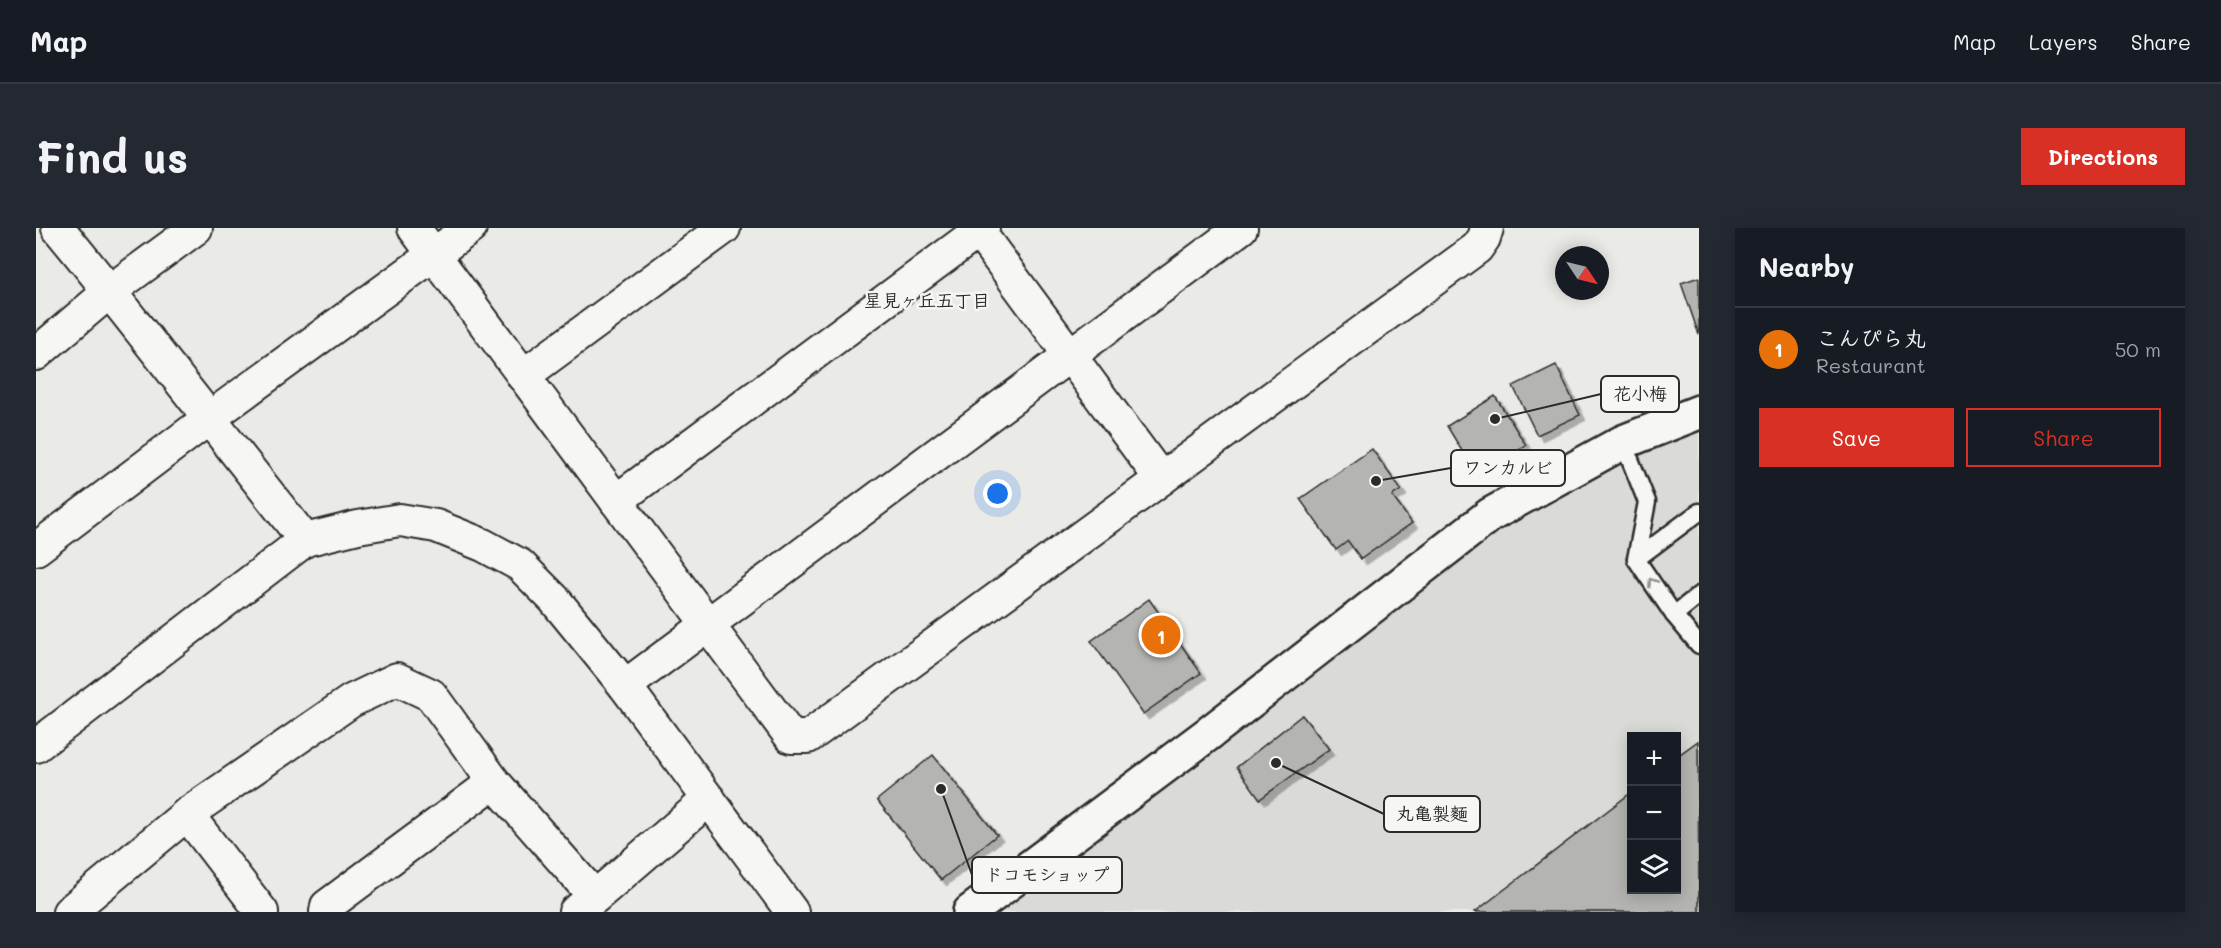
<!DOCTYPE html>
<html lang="en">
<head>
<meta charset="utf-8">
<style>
  :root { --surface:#171b24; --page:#242831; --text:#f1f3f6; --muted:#9ea1a6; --line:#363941; --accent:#d93025 }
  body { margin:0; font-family:Mali,"Klee One",sans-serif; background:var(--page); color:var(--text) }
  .controls { position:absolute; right:18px; bottom:18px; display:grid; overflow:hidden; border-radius:0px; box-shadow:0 3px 15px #0003 }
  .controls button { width:54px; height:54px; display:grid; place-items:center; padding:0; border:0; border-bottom:2px solid var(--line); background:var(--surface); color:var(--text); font:30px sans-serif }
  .compass { position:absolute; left:1519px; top:18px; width:54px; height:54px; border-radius:50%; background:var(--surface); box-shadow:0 3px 15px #0003; rotate:125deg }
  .you { position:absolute; left:962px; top:266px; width:21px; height:21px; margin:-15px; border:4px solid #fff; border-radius:50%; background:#1a73e8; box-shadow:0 0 0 9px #1a73e833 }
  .badge { display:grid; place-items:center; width:39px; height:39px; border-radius:50%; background:var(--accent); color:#fff; font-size:20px; font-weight:700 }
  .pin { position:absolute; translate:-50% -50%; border:3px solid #fff; box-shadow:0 2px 6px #0006 }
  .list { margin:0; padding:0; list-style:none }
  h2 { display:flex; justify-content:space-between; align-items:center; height:78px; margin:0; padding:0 24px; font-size:26px }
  h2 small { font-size:20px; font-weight:400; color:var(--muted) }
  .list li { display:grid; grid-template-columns:39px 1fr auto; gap:18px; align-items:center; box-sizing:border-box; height:84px; padding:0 24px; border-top:2px solid var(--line) }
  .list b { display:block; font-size:22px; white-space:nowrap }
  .list p { margin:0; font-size:20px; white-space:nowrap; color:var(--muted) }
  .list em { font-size:20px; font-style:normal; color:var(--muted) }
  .actions { display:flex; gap:12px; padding:18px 24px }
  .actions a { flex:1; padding:14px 0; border:2px solid var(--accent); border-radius:0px; text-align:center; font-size:21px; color:var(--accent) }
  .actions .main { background:var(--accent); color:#fff }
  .icon { flex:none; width:33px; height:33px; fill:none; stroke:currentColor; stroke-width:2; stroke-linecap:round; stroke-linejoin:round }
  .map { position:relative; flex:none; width:1663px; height:684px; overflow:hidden; border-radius:0px }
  header { display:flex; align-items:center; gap:36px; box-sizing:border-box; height:84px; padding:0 30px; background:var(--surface); border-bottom:2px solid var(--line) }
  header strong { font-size:28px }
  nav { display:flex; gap:33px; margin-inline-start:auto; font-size:21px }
  .intro { display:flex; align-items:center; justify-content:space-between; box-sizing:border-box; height:144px; padding:0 36px }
  h1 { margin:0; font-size:42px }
  .button { padding:15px 27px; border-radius:0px; background:var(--accent); color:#fff; font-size:21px; font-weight:700 }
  main { display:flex; gap:36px; padding:0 36px }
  aside { flex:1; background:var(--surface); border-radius:0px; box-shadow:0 3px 15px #0003 }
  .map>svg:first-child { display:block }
  .built { fill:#dadad6; fill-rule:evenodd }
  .building { fill:#b4b4b1; stroke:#2b2b2b; stroke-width:1.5; filter:url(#shadow) }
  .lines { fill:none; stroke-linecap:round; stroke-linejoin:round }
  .service-casing { stroke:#2b2b2b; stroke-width:21 }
  .minor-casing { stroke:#2b2b2b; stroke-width:36 }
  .tertiary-casing { stroke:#2b2b2b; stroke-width:38 }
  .service { stroke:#f6f6f2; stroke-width:16 }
  .minor { stroke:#f6f6f2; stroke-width:32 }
  .tertiary { stroke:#f6f6f2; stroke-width:33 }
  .oneway { stroke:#90908e }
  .labels { text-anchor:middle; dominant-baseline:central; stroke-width:5; stroke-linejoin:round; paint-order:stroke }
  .neighbourhood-label { font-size:18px; font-weight:bold; fill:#2b2b2b; stroke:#f6f6f2 }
  .leader { fill:none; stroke:#2b2b2b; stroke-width:2 }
  .callout-dot { fill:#2b2b2b; stroke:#f6f6f2; stroke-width:2 }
  .callout { fill:#f6f6f2; stroke:#2b2b2b; stroke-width:2 }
  .callout-label { font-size:18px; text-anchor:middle; font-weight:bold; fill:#2b2b2b }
</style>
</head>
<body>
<header>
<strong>Map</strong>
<nav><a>Map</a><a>Layers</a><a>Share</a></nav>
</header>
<div class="intro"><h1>Find us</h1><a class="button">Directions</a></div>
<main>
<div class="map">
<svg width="1663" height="684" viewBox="0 0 1663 684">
  <defs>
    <filter id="shadow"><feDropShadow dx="5.5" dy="5.5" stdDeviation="0" flood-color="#0004"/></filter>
  </defs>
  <rect width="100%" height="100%" fill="#eaeae6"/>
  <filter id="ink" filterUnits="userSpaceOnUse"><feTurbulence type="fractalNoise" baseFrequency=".0167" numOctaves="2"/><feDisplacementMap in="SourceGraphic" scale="12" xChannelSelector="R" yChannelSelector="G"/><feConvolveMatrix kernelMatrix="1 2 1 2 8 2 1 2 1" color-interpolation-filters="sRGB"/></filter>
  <g filter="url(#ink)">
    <path class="built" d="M 1663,201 L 1663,684 L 963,684 L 1465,292 L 1607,219 ZM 1596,508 L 1640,508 L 1640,662 L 1596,662 Z"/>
    <g class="building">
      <path d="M 1663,49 L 1663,107 L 1645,55 Z"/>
      <path d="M 1520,137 L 1544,187 L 1501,207 L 1477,158 Z"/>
      <path d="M 1459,168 L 1490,217 L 1441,248 L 1411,198 Z"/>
      <path d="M 1336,221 L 1365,262 L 1356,268 L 1376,295 L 1325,331 L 1312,313 L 1300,322 L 1264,271 Z"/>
      <path d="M 1113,371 L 1165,445 L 1107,486 L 1055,413 Z"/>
      <path d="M 1266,487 L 1293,521 L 1224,571 L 1201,539 Z"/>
      <path d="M 1662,513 L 1663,684 L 1439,684 L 1596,564 L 1596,662 L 1640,662 L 1640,529 Z"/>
      <path d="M 897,527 L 961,607 L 905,652 L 841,572 Z"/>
    </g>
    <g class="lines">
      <defs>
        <g id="service">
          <path d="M 1587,214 L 1611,274 L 1600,331 L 1638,387 L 1663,417"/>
          <path d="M 1600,331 L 1663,284"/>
          <path d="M 1638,387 L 1663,367"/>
        </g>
        <g id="minor">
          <path d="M 22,0 C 106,102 186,208 269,312"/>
          <path d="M 378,0 L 755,509 L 772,509 L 1441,20 L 1448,10 L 1451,0"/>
          <path d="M 940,0 L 1125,251"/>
          <path d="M 0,126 L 74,63 L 160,0"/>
          <path d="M 487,148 L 688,0"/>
          <path d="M 580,273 L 947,0"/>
          <path d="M 0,321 L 172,191 L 434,0"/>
          <path d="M 589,458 L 1205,0"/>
          <path d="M 0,518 L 269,312 L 322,299 L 364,292 L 400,298 L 447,317 L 484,337 L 518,371 L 589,458 L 756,684"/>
          <path d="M 151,586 L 226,684"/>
          <path d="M 33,684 L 151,586 L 315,473 L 361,451 L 395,467 L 458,554 L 559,669"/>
          <path d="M 290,684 L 291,678 L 458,554"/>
          <path d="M 539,684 L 559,669 L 673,571"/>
        </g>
        <path id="tertiary" d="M 934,684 L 1172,506 L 1454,287 L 1587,214 L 1663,184"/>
      </defs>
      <use href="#service" class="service-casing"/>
      <use href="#minor" class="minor-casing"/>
      <use href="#tertiary" class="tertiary-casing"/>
      <use href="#service" class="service"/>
      <use href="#minor" class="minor"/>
      <use href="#tertiary" class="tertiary"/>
    </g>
    <defs><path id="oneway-chevron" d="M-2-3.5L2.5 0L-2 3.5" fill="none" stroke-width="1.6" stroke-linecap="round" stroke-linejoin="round" transform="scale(1.5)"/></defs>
    <use class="oneway" href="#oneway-chevron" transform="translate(1616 354) rotate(-124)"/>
  </g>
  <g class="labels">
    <g class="neighbourhood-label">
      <text x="891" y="72">星見ヶ丘五丁目</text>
    </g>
  </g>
  <path class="leader" d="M1459 191L1565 166M1340 253L1415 240M1240 535L1348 586M905 561L936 647"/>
  <g class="callout-dot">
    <circle cx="1459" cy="191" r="6"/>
    <circle cx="1340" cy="253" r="6"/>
    <circle cx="1240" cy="535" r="6"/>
    <circle cx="905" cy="561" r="6"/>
  </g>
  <g class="callout">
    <rect x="1565" y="148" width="78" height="36" rx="6"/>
    <rect x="1415" y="222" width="114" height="36" rx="6"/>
    <rect x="1348" y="568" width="96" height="36" rx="6"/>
    <rect x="936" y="629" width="150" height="36" rx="6"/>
  </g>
  <g class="callout-label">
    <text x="1604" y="172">花小梅</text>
    <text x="1472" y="246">ワンカルビ</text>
    <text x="1396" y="592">丸亀製麵</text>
    <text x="1011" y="653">ドコモショップ</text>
  </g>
</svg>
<div class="controls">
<button>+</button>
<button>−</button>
<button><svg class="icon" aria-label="layers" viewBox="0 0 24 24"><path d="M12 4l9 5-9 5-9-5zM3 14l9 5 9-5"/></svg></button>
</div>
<svg class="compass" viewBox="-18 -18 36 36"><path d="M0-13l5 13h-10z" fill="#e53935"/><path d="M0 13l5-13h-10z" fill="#9ea1a6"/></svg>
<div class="you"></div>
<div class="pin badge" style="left:1125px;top:407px;background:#e8710a">1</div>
</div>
<aside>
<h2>Nearby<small></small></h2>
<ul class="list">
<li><span class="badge" style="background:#e8710a">1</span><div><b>こんぴら丸</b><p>Restaurant</p></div><em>50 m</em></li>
</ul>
<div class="actions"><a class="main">Save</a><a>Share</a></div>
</aside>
</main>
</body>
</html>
